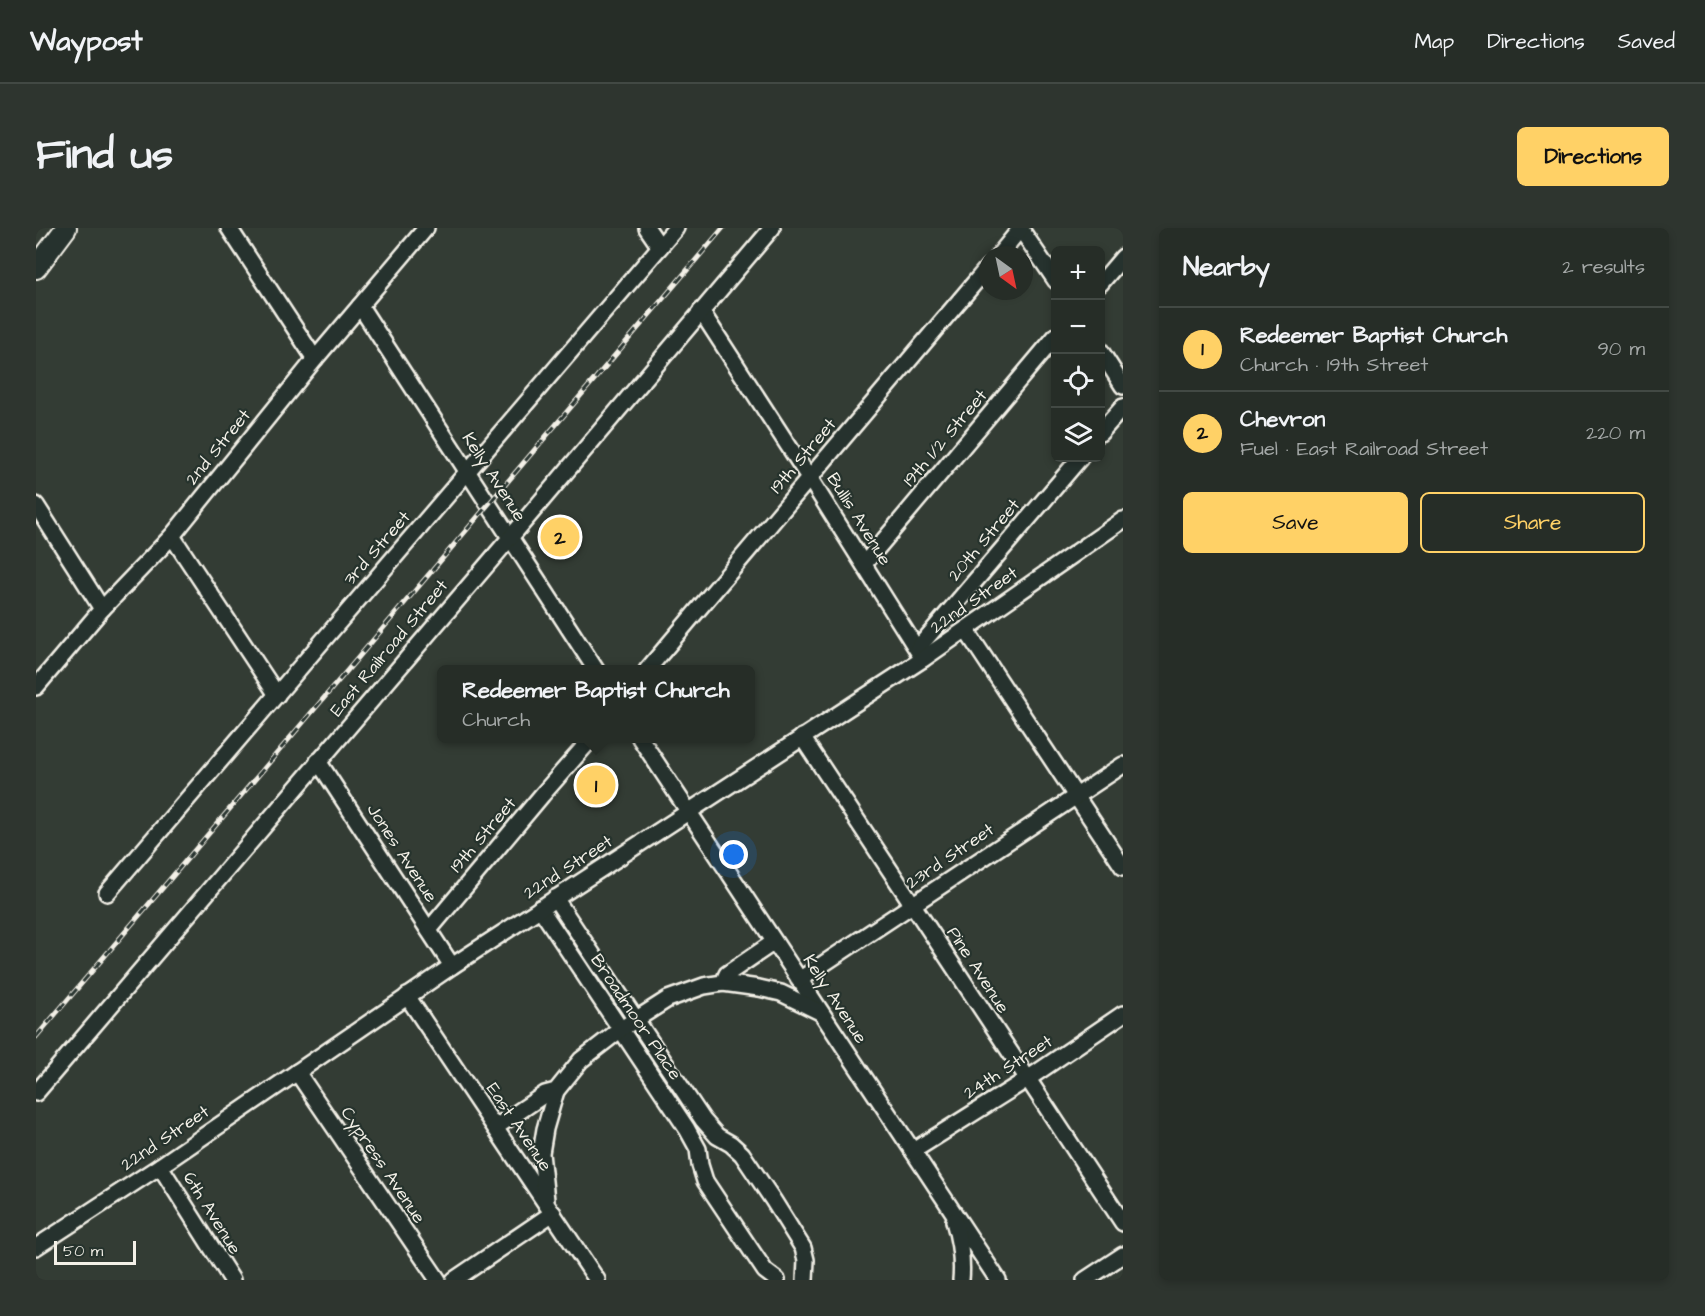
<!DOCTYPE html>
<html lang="en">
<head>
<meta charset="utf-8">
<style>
  :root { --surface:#262d27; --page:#2e352f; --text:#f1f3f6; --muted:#a4a8a7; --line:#424944; --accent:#ffd166 }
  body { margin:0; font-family:"Architects Daughter",sans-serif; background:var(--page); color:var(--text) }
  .controls { position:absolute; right:18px; top:18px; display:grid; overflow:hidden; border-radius:9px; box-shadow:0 3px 9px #0003 }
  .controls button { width:54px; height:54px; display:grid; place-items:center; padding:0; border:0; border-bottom:2px solid var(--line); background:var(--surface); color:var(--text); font:30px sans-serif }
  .compass { position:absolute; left:943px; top:18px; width:54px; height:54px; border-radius:50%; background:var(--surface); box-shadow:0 3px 9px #0003; rotate:147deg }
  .scale { position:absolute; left:18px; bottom:15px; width:82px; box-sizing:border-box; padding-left:6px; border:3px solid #f4f1e8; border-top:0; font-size:16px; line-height:21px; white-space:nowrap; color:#f4f1e8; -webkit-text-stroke:4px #26332d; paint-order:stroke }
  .you { position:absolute; left:698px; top:627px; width:21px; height:21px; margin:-15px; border:4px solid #fff; border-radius:50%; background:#1a73e8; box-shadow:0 0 0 9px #1a73e833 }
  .badge { display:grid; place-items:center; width:39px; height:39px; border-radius:50%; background:var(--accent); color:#111; font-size:20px; font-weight:700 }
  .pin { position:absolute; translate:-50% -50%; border:3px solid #fff; box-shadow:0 2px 6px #0006 }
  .popup { position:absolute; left:401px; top:437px; width:318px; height:78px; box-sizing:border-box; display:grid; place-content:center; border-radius:9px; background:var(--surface); filter:drop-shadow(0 2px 4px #0005); font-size:20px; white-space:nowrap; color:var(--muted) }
  .popup b { font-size:22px; color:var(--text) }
  .popup::after { content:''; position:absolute; left:50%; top:100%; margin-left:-12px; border:12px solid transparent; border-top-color:var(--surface) }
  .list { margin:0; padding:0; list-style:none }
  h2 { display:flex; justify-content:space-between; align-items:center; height:78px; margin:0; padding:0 24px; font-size:26px }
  h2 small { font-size:20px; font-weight:400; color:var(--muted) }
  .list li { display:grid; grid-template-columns:39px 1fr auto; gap:18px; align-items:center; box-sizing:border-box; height:84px; padding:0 24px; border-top:2px solid var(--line) }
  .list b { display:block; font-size:22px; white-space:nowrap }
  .list p { margin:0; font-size:20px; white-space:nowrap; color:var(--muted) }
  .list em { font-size:20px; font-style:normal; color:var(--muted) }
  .actions { display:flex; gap:12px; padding:18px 24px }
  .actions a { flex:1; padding:14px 0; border:2px solid var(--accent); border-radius:9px; text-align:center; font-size:21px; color:var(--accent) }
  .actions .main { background:var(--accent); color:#111 }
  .icon { flex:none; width:33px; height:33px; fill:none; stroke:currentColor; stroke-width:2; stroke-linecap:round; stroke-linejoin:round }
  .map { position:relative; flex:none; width:1087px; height:1052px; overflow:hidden; border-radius:9px }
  header { display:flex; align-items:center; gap:36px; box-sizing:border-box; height:84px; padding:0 30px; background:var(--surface); border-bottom:2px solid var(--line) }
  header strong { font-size:28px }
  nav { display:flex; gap:33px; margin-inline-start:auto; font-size:21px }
  .intro { display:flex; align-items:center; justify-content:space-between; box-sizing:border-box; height:144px; padding:0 36px }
  h1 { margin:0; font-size:42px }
  .button { padding:15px 27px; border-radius:9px; background:var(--accent); color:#111; font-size:21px; font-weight:700 }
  main { display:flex; gap:36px; padding:0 36px }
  aside { flex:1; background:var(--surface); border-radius:9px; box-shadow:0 3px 9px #0003 }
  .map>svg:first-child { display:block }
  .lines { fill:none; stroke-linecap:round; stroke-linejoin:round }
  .minor-casing { stroke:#f4f1e8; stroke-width:20 }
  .major-casing { stroke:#f4f1e8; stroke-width:24 }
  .minor { stroke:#26332d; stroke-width:15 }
  .major { stroke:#26332d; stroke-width:20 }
  .rail-casing { stroke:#f4f1e8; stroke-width:5 }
  .rail { stroke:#26332d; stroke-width:3; stroke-dasharray:9; stroke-linecap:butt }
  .labels { text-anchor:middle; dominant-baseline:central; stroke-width:4.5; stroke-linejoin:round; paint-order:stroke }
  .street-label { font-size:18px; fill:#f4f1e8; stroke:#26332d }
</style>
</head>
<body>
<header>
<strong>Waypost</strong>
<nav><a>Map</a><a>Directions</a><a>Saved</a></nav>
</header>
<div class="intro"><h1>Find us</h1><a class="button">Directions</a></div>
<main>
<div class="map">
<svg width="1087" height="1052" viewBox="0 0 1087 1052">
  <rect width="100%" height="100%" fill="#333c34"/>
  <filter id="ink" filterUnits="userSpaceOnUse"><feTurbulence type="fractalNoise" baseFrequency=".0167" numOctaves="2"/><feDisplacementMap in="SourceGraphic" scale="12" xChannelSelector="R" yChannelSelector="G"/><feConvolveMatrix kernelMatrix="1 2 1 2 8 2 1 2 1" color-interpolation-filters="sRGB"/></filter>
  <g filter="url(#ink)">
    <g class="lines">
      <defs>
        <g id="minor">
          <path d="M 193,0 L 279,131"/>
          <path d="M 611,0 L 624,19"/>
          <path d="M 984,0 L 1020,53"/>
          <path d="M 963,27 L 985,0"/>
          <path d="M 1064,56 L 1087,29"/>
          <path d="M 324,78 L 560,442"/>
          <path d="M 665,83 L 774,251 L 887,431"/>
          <path d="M 1064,122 L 1087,158"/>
          <path d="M 1064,205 L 1087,179"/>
          <path d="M 0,277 L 66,381"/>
          <path d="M 136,308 L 241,467"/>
          <path d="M 828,336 L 1020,108"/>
          <path d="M 930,402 L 1087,639"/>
          <path d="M 882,420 L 1044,230"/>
          <path d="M 611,442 L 952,39"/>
          <path d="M 0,459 L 66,381 L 136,308 L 279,131 L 390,0"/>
          <path d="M 766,509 L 1087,995"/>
          <path d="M 604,510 L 962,1052"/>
          <path d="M 282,533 L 416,738"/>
          <path d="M 71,665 L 640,0"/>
          <path d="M 519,670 L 667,892 L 681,908 L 695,916 L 706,926 L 737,972 L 767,1020 L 770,1032 L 769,1052"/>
          <path d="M 504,680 L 651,901 L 662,921 L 664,937 L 669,953 L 729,1043 L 741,1052"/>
          <path d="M 393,702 L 506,567 L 556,510"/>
          <path d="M 763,752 L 1087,537"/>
          <path d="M 687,755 L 723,760 L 745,765 L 784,784"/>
          <path d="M 371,768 L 561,1052"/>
          <path d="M 261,844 L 402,1052"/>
          <path d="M 0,865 L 485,297 L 736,0"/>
          <path d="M 460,899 L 509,866 L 520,863 L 545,832 L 585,801 L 632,771 L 668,758 L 687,755 L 691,746 L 738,714"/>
          <path d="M 877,923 L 993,850 L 1087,786"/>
          <path d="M 124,938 L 196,1052"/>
          <path d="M 510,972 L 505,925 L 509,901 L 520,863"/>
          <path d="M 918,993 C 924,1013 927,1031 925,1052"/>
          <path d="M 0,1019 L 124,938 L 416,738 L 887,431 L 1087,292"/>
          <path d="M 418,1052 L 517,985"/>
          <path d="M 1049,1052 L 1087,1027"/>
        </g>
        <path id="major" d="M 0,40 L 30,0"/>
      </defs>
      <use href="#minor" class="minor-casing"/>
      <use href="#major" class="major-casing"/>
      <use href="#minor" class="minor"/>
      <use href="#major" class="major"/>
      <defs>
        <path id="rail" d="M 0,809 L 687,0"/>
      </defs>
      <use href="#rail" class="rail-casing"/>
      <use href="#rail" class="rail"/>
    </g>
  </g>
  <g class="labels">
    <g class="street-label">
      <text transform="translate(909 210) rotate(-50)">19th 1/2 Street</text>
      <text transform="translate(182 219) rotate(-51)">2nd Street</text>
      <text transform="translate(767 228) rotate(-50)">19th Street</text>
      <text transform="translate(458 249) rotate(57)">Kelly Avenue</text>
      <text transform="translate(823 291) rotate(58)">Bullis Avenue</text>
      <text transform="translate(948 312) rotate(-50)">20th Street</text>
      <text transform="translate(341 320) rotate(-49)">3rd Street</text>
      <text transform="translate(938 372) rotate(-35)">22nd Street</text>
      <text transform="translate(353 420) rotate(-50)">East Railroad Street</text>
      <text transform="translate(447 607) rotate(-50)">19th Street</text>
      <text transform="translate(366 625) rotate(57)">Jones Avenue</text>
      <text transform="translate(914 628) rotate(-34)">23rd Street</text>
      <text transform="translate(532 639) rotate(-33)">22nd Street</text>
      <text transform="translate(942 742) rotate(57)">Pine Avenue</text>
      <text transform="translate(799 771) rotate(57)">Kelly Avenue</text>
      <text transform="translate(600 789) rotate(56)">Broadmoor Place</text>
      <text transform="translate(972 839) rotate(-33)">24th Street</text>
      <text transform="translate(483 899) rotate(56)">East Avenue</text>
      <text transform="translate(129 910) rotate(-34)">22nd Street</text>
      <text transform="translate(347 937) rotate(56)">Cypress Avenue</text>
      <text transform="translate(176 985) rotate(58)">6th Avenue</text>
    </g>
  </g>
</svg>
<div class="controls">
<button>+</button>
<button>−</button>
<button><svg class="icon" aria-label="locate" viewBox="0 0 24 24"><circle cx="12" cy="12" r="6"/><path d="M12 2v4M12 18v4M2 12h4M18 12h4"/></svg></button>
<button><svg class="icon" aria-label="layers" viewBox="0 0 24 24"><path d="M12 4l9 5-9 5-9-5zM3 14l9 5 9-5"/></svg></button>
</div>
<svg class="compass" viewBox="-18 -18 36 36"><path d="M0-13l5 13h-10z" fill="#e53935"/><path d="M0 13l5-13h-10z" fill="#a4a8a7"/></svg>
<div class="scale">50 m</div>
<div class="you"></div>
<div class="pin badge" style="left:560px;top:557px">1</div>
<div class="popup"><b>Redeemer Baptist Church</b>Church</div>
<div class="pin badge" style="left:524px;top:309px">2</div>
</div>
<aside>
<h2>Nearby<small>2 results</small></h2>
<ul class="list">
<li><span class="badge">1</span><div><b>Redeemer Baptist Church</b><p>Church · 19th Street</p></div><em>90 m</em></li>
<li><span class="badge">2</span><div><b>Chevron</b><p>Fuel · East Railroad Street</p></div><em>220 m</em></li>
</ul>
<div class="actions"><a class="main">Save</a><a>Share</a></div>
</aside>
</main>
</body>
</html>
